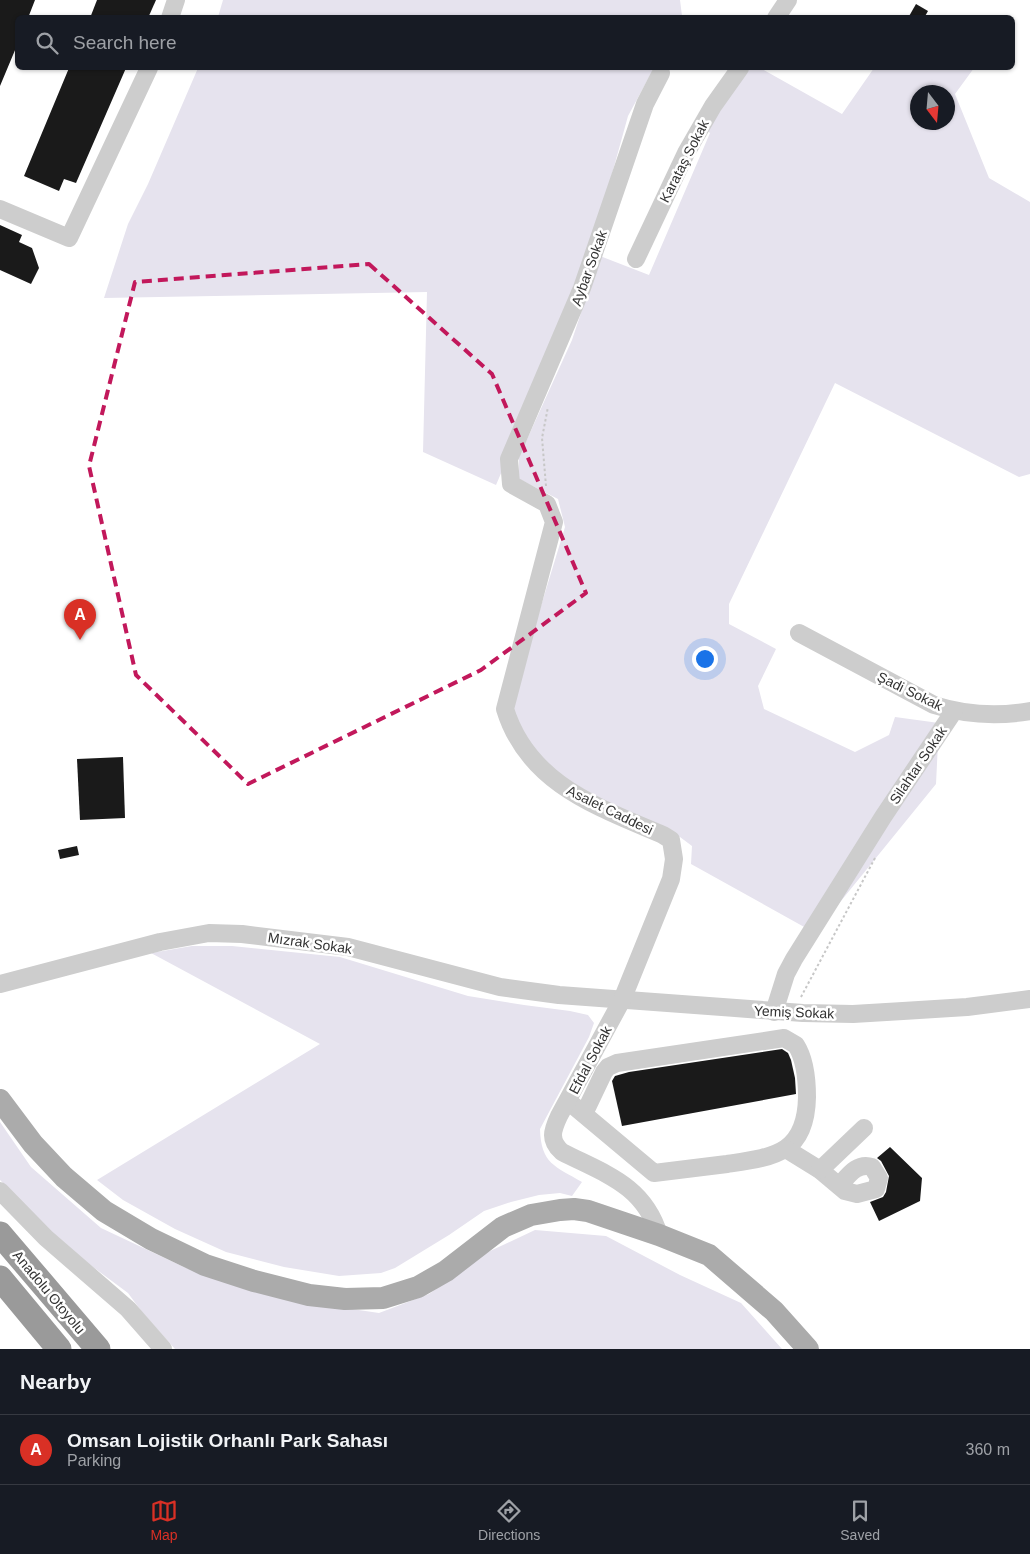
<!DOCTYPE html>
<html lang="en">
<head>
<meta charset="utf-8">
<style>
  :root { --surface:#171b24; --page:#242831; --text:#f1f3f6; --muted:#9ea1a6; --line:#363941; --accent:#d93025 }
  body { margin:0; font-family:Arial,sans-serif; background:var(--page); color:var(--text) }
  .compass { position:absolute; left:910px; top:85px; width:45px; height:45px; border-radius:50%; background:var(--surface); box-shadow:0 1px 4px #0004; rotate:164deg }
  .you { position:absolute; left:704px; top:658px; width:18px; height:18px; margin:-12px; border:4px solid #fff; border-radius:50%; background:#1a73e8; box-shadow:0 0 0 8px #1a73e833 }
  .badge { display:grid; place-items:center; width:32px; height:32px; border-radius:50%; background:var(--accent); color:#fff; font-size:16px; font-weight:700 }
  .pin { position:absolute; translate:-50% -41px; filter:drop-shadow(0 1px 2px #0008) }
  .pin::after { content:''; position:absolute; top:26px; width:18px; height:15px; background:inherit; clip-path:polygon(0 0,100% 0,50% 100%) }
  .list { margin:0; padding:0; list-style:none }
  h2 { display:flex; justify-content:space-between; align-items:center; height:65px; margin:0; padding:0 20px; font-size:21px }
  h2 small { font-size:16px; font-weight:400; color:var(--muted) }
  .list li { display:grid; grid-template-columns:32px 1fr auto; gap:15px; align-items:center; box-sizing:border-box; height:70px; padding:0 20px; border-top:1px solid var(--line) }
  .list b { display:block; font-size:19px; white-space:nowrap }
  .list p { margin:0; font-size:16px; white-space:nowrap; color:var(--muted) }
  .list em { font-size:16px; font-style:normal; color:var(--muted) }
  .icon { flex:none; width:28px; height:28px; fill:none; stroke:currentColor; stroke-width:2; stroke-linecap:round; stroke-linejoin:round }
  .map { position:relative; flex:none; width:1030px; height:1349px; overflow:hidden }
  .search { position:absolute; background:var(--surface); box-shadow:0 1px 4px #0004; left:15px; right:15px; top:15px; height:55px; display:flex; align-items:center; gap:12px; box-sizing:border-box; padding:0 18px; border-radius:8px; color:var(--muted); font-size:19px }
  .sheet { height:135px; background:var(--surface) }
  nav { display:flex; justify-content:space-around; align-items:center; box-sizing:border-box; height:70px; border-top:1px solid var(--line); background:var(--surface); font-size:14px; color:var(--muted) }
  nav a { display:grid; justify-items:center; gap:2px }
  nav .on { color:var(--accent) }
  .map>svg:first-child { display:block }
  .green { fill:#e6e3ee; fill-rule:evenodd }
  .building { fill:#1a1a1a }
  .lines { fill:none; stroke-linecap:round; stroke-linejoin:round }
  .path { stroke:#c7c7c7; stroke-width:2; stroke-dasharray:2.5 2.5; stroke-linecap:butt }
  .minor { stroke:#cdcdcd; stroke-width:18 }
  .major { stroke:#ababab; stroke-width:22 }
  .highway { stroke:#9a9a9a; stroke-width:25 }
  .marked { fill:none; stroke:#c2185b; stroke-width:4; stroke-dasharray:10 6; stroke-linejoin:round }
  .labels { text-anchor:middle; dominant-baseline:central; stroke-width:5; stroke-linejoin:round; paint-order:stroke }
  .street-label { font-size:14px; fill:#333; stroke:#fff }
</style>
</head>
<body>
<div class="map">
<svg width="1030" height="1349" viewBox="0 0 1030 1349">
  <rect width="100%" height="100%" fill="#fff"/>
  <g class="green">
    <path d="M 223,0 L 680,0 L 682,16 L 681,18 L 218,17 Z"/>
    <path d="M 198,68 L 654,68 L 628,116 L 581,286 L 496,485 L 423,452 L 427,292 L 104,298 L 128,224 L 148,184 Z"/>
    <path d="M 745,68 L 760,68 L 842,114 L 874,68 L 911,68 L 916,70 L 918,68 L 974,68 L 955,94 L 989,178 L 1030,202 L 1030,474 L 1019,477 L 835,383 L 729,604 L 729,624 L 776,649 L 758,686 L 764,709 L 855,752 L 889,735 L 895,717 L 939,723 L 936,784 L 815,933 L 691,864 L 692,846 L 680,837 L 568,786 L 539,760 L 510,708 L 565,527 L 558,499 L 519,479 L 519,457 L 572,340 L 600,256 L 649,275 L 710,133 L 705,129 ZM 918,92 L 948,92 L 948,122 L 918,122 Z"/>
    <path d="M 192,946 L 232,946 L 340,957 L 468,996 L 524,1005 L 570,1011 L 588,1015 L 594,1023 L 589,1037 L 540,1129 C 541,1164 555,1166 582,1182 L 572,1196 L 560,1193 L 539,1195 L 511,1202 L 484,1211 L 449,1235 L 395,1268 L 381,1273 L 339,1276 L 284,1267 L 226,1252 L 175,1229 L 123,1200 L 97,1180 L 320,1044 L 151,953 Z"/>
    <path d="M 0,1122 L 31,1167 L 101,1228 L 186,1268 L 284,1299 L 379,1313 L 429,1294 L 488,1252 L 535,1230 L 606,1236 L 680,1275 L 741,1303 L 782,1349 L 175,1349 L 142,1312 L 128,1293 L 89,1264 L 47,1228 L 0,1180 Z"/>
  </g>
  <g class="building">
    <path d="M 0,0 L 35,0 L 28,18 L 18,18 L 18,43 L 0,86 Z"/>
    <path d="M 97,0 L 156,0 L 148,18 L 90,18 Z"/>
    <path d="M 916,4 L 928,11 L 924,18 L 908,18 Z"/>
    <path d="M 69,68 L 126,68 L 76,183 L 64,179 L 59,191 L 24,176 Z"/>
    <path d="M 0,225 L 22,235 L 19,242 L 32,248 L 39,268 L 31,284 L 0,270 Z"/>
    <path d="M 123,757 L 125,818 L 80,820 L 77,759 Z"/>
    <path d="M 77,846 L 79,855 L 60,859 L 58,850 Z"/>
    <path d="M 782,1049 L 788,1053 L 791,1060 L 795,1078 L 796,1094 L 622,1126 L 612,1081 L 615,1076 L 629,1072 Z"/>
    <path d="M 890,1147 L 922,1178 L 920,1201 L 879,1221 L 870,1202 L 883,1197 L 886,1192 L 889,1176 L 881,1161 L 877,1158 Z"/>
  </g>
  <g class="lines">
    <g class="path">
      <path d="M 546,486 L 542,438 L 548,407"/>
      <path d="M 801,997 L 875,858"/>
    </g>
    <g class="minor">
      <path d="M 170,18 L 176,0"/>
      <path d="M 776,18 L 788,0"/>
      <path d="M 0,209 L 69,238 L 149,68"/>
      <path d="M 636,259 L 686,153 L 713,106 L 740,68"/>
      <path d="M 799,633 L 934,705 C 966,715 997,717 1030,711"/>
      <path d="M 0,984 L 160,942 L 209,933 L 242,934 L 348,947 L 500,987 L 559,995 L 803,1013 L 853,1014 L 903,1011 L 967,1007 L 1030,999"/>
      <path d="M 774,1012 L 786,974 L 794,959 L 883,817 L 954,711"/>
      <path d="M 568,1101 L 654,1173 C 678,1170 703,1167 727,1164 C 774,1157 806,1154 807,1097 C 807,1081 805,1059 796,1045 L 784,1038 L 617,1063 L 608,1067 L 604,1072 L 584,1114"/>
      <path d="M 786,1149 L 820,1170 L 845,1191 L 857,1194 L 876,1189 L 879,1178 L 872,1167 C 857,1162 848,1176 839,1186"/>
      <path d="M 820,1170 L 864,1128"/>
      <path d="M 0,1191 L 46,1238 L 128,1309 L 163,1349"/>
      <path d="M 659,1235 C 644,1185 605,1174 562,1152 C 549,1140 552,1131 559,1116 L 622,1000 L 671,879 L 674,859 L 671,840 L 663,835 C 598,807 528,784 505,709 L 554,522 L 547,504 L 511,484 L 509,459 L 582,288 L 645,104 L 661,73"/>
    </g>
    <path class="major" d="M 0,1100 L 33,1144 L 64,1177 L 104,1211 L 151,1239 L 205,1265 L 254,1281 L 309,1295 L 345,1299 L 383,1298 L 418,1287 L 446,1271 L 503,1227 L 531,1215 L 560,1210 L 574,1209 L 588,1211 L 659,1235 L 709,1255 L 774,1311 L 808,1349"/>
    <g class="highway">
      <path d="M 0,1234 L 98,1349"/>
      <path d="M 0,1278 L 59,1349"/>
    </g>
  </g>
  <path class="marked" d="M 369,264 L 492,374 L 586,593 L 481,670 L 248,784 L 136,675 L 89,466 L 135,282 Z"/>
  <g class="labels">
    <g class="street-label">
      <text transform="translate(684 161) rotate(-63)">Karataş Sokak</text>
      <text transform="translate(589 268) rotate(-70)">Aybar Sokak</text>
      <text transform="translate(910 691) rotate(26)">Şadi Sokak</text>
      <text transform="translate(918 765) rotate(-56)">Silahtar Sokak</text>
      <text transform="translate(610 810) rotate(26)">Asalet Caddesi</text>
      <text transform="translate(310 943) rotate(8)">Mızrak Sokak</text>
      <text transform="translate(794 1012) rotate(2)">Yemiş Sokak</text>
      <text transform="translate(590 1060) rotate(-62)">Efdal Sokak</text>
      <text transform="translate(49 1292) rotate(50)">Anadolu Otoyolu</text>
    </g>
  </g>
</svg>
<svg class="compass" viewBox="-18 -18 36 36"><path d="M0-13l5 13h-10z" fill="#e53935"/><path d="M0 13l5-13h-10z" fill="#9ea1a6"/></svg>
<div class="you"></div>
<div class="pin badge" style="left:80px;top:640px">A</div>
<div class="search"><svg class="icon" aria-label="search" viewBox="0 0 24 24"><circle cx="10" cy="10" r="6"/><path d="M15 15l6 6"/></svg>Search here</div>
</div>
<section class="sheet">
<h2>Nearby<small></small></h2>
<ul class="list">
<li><span class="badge">A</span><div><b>Omsan Lojistik Orhanlı Park Sahası</b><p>Parking</p></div><em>360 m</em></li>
</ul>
</section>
<nav>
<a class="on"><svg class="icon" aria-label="map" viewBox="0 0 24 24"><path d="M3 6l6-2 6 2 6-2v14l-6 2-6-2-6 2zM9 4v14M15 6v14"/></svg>Map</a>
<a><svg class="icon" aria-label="directions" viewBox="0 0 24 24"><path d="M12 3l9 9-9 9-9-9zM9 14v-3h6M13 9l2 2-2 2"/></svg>Directions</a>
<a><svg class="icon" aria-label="saved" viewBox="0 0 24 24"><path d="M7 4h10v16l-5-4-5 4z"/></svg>Saved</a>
</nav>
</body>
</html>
